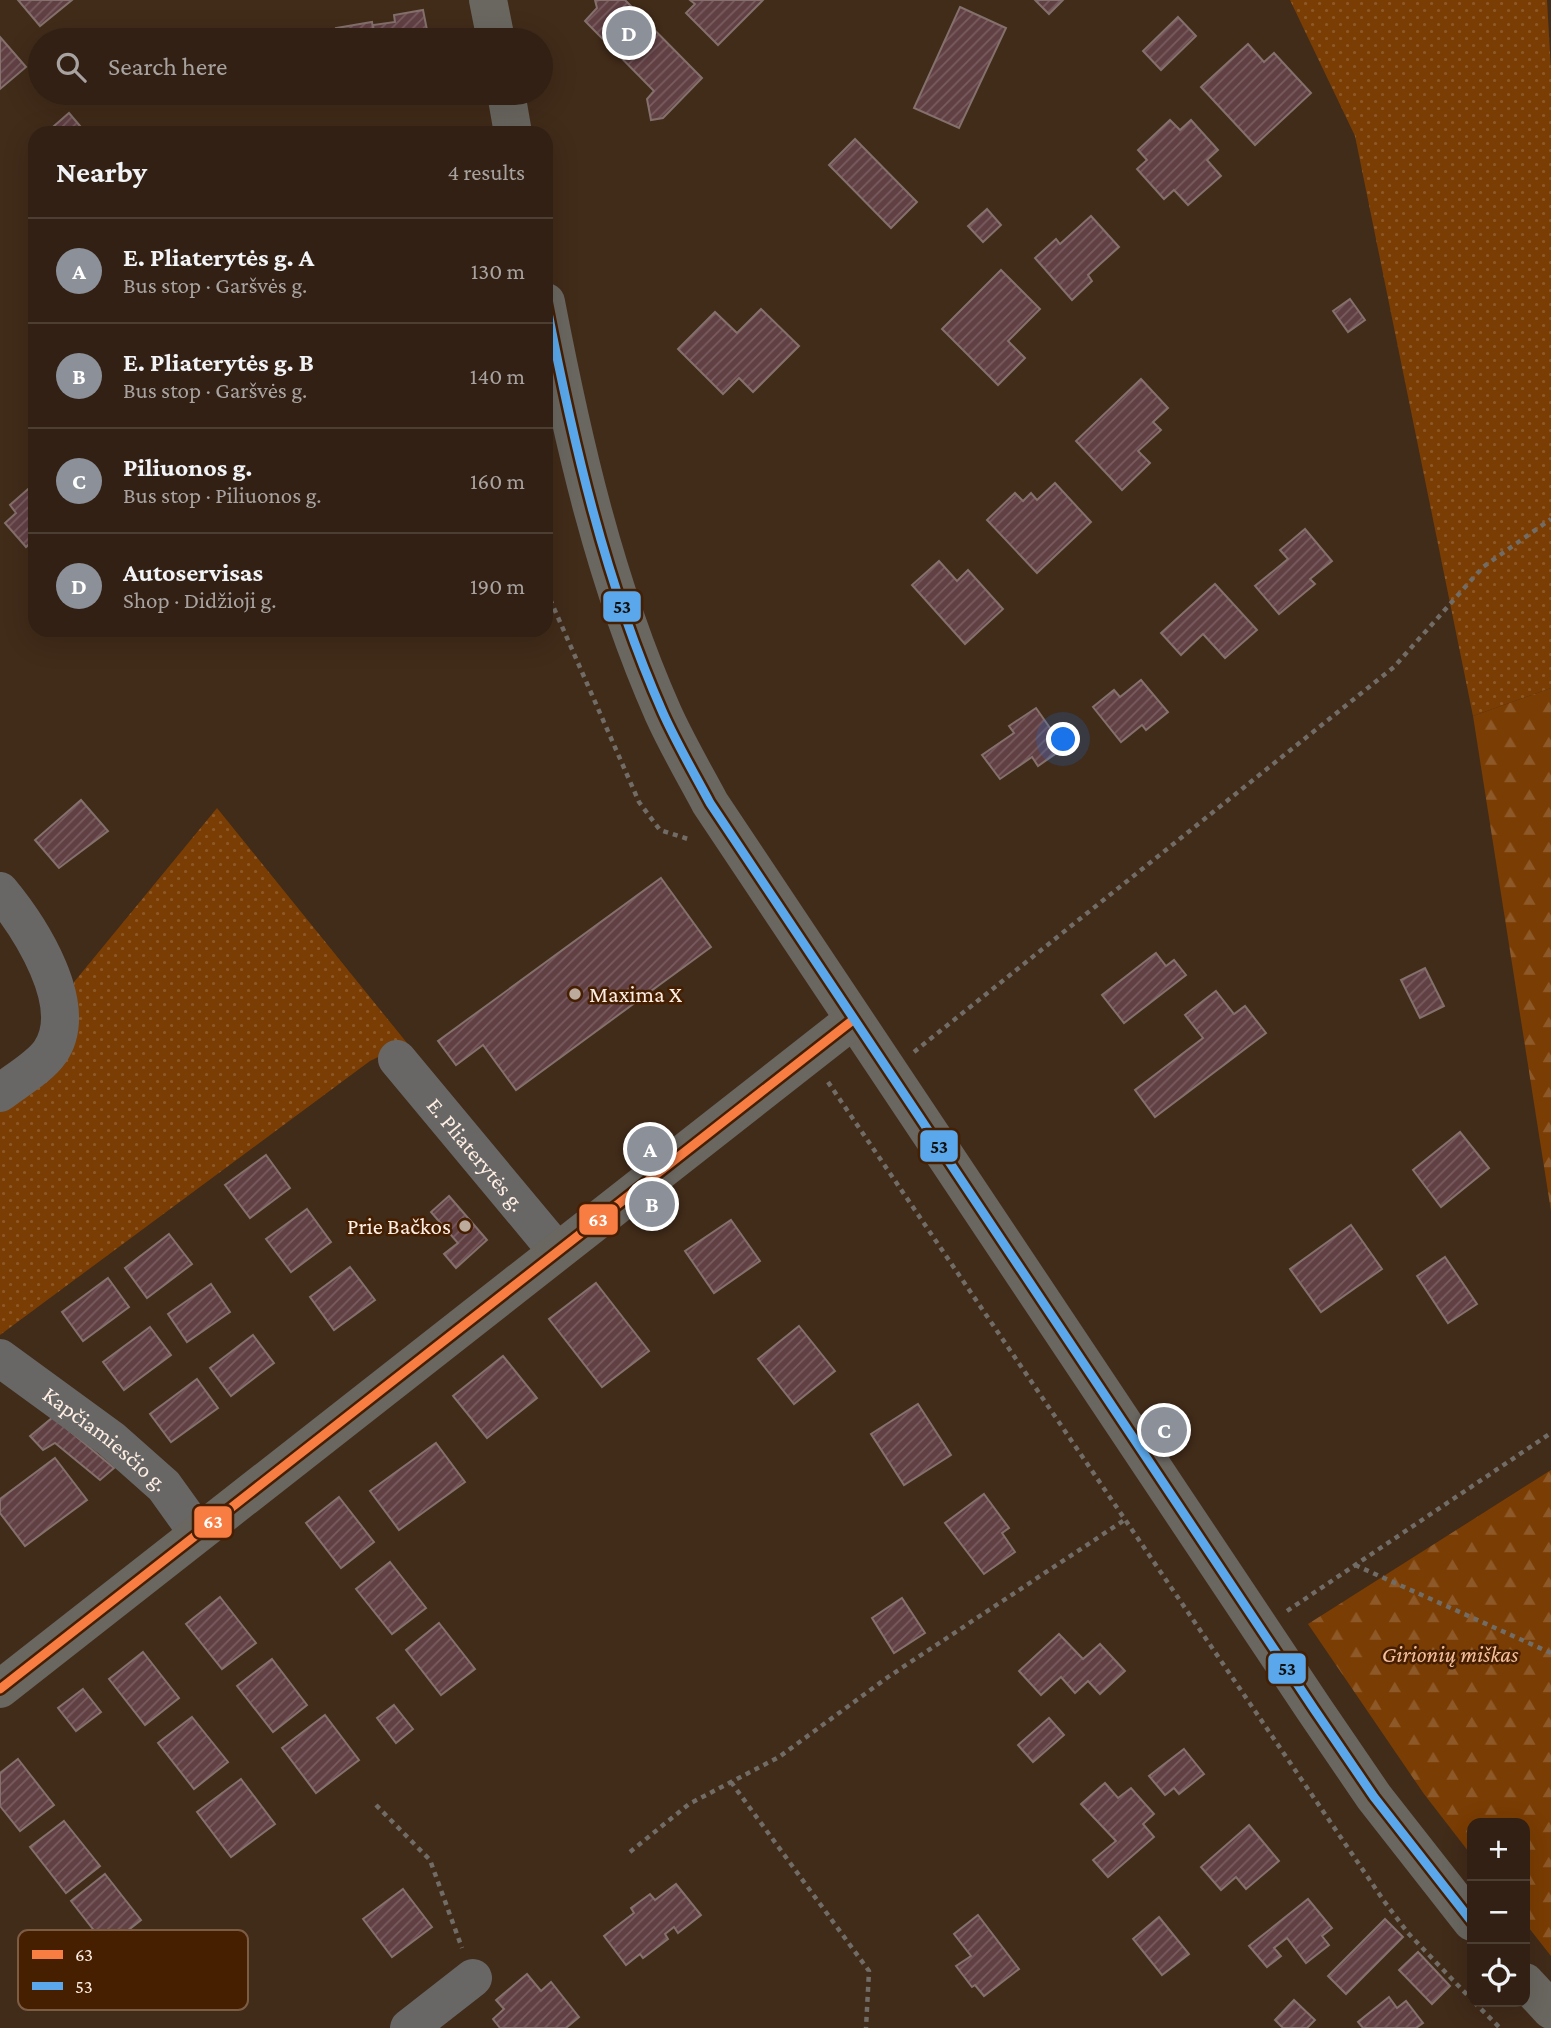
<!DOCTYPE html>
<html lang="en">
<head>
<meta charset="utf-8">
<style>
  :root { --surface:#312013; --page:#3d2d21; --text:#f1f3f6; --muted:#a8a3a0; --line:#4c3e33; --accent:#8c9099 }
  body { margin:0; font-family:"Crimson Pro",serif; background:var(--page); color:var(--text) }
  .controls { position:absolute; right:21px; bottom:21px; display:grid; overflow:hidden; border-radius:14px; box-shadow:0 7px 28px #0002 }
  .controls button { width:63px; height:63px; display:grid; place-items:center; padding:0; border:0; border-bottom:2px solid var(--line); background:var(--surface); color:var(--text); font:35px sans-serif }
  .you { position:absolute; left:1064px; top:740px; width:24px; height:24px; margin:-18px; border:5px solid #fff; border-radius:50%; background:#1a73e8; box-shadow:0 0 0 10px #1a73e833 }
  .badge { display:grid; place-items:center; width:46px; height:46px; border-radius:50%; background:var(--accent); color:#fff; font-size:23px; font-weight:700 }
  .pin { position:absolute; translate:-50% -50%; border:4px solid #fff; box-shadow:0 2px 7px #0006 }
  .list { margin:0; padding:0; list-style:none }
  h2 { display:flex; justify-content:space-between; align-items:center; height:91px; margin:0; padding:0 28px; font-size:30px }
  h2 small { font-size:23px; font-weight:400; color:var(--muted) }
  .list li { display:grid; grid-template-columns:46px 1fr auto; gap:21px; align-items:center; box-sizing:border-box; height:105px; padding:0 28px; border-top:2px solid var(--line) }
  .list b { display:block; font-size:26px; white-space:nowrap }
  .list p { margin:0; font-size:23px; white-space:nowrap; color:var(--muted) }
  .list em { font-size:23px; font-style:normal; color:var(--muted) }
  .icon { flex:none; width:38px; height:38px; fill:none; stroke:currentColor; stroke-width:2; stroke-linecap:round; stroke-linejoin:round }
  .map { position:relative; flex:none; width:1551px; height:2028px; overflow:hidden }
  .search { position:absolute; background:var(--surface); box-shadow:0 7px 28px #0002; left:28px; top:28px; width:525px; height:77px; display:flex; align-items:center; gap:18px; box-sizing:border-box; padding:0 24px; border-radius:38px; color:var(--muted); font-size:26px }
  .panel { position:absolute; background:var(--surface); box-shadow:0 7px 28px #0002; left:28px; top:126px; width:525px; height:511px; border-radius:21px }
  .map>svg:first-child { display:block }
  .grass { fill:url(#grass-dots) }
  .forest { fill:url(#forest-firs) }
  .building { fill:url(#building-hatch); stroke:#84706c; stroke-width:2 }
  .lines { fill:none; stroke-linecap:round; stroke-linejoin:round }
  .path { stroke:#716c66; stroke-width:4.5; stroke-dasharray:5 5; stroke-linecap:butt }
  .minor { stroke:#686766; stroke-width:38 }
  .major { stroke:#6a6660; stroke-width:38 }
  .bus-1-casing { stroke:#461e00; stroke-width:14 }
  .bus-2-casing { stroke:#461e00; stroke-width:14 }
  .bus-1 { stroke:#f77d43; stroke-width:9 }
  .bus-2 { stroke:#5aa8eb; stroke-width:9 }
  .poi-dot { fill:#bcaa9c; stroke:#461e00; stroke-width:2.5 }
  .labels { text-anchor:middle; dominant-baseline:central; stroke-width:5; stroke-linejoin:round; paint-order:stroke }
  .poi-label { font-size:23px; fill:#feeee3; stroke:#461e00; text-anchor:start }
  .street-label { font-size:23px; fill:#feeee3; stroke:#461e00 }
  .park-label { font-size:23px; font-style:italic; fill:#f6c09d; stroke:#461e00 }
  .key { fill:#461e00; stroke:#7d5c44; stroke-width:2 }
  .key-label { font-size:19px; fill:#feeee3 }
  .line-badge { stroke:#461e00; stroke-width:2.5 }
  .badge-label { font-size:19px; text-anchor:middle; font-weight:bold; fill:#fff }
  .pale-badge-label { font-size:19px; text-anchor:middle; font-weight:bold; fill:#111 }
</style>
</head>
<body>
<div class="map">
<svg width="1551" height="2028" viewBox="0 0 1551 2028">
  <defs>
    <pattern id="grass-dots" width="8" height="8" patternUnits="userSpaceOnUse" patternTransform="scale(1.75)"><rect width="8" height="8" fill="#7a3d03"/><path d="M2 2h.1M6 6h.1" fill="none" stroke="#8e5928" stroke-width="1.8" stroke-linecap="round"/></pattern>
    <pattern id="forest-firs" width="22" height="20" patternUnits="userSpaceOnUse" patternTransform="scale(1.75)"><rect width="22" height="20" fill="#7a3d03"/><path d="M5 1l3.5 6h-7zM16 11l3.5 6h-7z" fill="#8e5928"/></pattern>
    <pattern id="building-hatch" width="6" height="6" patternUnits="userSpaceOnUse" patternTransform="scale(1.75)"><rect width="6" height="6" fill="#614044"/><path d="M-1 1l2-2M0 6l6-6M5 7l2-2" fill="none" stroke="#795c5f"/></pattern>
  </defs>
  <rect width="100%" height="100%" fill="#412b19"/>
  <g class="grass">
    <path d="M 1290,0 L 1547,0 L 1551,70 L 1551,688 L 1473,716 L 1355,136 Z"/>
    <path d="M 217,808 L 407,1043 L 370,1061 L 0,1335 L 0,1110 L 75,1026 L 74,982 Z"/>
  </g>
  <g class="forest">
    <path d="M 1551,688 L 1551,1211 L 1473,716 Z"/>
    <path d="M 1551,1470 L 1551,1956 L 1525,1923 L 1525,1823 L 1472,1823 L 1472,1856 L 1424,1794 L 1308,1624 Z"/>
  </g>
  <g class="building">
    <path d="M 18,0 L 72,0 L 40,26 Z"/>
    <path d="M 595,0 L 625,0 L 702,78 L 663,118 L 651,120 L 647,99 L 654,91 L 585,21 L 597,8 Z"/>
    <path d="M 690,0 L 763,0 L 718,45 L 686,13 L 695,4 Z"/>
    <path d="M 1035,0 L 1063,0 L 1049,14 Z"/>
    <path d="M 960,7 L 1006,28 L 959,128 L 914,108 Z"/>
    <path d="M 423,10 L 429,40 L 375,40 L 373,25 L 395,22 L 394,15 Z"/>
    <path d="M 1178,17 L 1196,36 L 1161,70 L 1143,51 Z"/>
    <path d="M 372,22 L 375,40 L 338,40 L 336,28 Z"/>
    <path d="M 0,37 L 26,67 L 0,89 Z"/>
    <path d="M 1248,44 L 1264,62 L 1274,53 L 1311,93 L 1255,145 L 1201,87 Z"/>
    <path d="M 69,113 L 86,133 L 46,133 Z"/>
    <path d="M 1170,120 L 1180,130 L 1191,120 L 1218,150 L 1207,160 L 1221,176 L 1188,205 L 1174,190 L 1164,199 L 1137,169 L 1147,160 L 1138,150 Z"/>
    <path d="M 855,139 L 917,202 L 891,228 L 829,165 Z"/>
    <path d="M 987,209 L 1001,225 L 983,242 L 968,226 Z"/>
    <path d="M 1091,216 L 1119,247 L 1088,275 L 1092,281 L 1072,300 L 1035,258 L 1056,239 L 1060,244 Z"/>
    <path d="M 1001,270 L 1040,309 L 1008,341 L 1025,358 L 998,385 L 942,329 Z"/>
    <path d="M 1350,299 L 1365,320 L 1348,332 L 1333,311 Z"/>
    <path d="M 761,309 L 799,346 L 753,392 L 739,378 L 723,394 L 678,349 L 715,312 L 737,333 Z"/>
    <path d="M 1141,379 L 1168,408 L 1153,422 L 1161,430 L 1138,451 L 1150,463 L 1122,490 L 1076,441 Z"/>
    <path d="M 35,483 L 35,539 L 26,547 L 5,523 L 16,513 L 10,505 Z"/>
    <path d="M 1055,483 L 1091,522 L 1037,573 L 987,520 L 1015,493 L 1023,501 L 1031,493 L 1037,500 Z"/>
    <path d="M 1305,529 L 1332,561 L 1310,579 L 1315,584 L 1279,614 L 1255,586 L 1288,559 L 1280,550 Z"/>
    <path d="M 939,561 L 957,581 L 968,570 L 1003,609 L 965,644 L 912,585 Z"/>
    <path d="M 1215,584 L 1257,630 L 1225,658 L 1203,634 L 1181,655 L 1161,633 Z"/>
    <path d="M 1141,680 L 1168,712 L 1146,730 L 1142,725 L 1121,742 L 1093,707 L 1114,690 L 1120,697 Z"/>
    <path d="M 1036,708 L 1064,748 L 1038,766 L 1032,757 L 1000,779 L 982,755 L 1014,733 L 1009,726 Z"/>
    <path d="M 81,800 L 108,831 L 59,868 L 35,840 Z"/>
    <path d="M 661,878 L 711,947 L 516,1090 L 483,1045 L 456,1065 L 438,1041 Z"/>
    <path d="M 1156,953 L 1166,966 L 1174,960 L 1186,975 L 1124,1023 L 1102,995 Z"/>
    <path d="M 1425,968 L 1444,1006 L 1420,1018 L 1401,980 Z"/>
    <path d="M 1216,991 L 1234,1014 L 1245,1006 L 1266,1033 L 1155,1117 L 1135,1090 L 1203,1038 L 1185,1015 Z"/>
    <path d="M 1460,1132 L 1489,1168 L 1441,1207 L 1413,1170 Z"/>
    <path d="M 266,1155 L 290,1188 L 250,1218 L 225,1185 Z"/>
    <path d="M 449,1196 L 487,1240 L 456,1268 L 444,1254 L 458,1243 L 431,1212 Z"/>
    <path d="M 307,1209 L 331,1242 L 291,1272 L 266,1239 Z"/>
    <path d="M 731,1220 L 760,1261 L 714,1293 L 685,1251 Z"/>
    <path d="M 1351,1225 L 1382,1269 L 1321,1312 L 1290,1269 Z"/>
    <path d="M 169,1234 L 192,1264 L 147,1298 L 125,1268 Z"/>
    <path d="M 1445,1257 L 1477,1304 L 1448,1323 L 1417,1276 Z"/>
    <path d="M 350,1267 L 375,1300 L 334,1330 L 310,1297 Z"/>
    <path d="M 108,1278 L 129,1307 L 83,1341 L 62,1312 Z"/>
    <path d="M 596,1283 L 649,1351 L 602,1387 L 549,1319 Z"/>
    <path d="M 211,1284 L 230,1312 L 187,1342 L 168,1314 Z"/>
    <path d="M 799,1326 L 835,1371 L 794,1404 L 758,1359 Z"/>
    <path d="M 150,1327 L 171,1355 L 124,1390 L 103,1362 Z"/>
    <path d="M 253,1335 L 274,1363 L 231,1396 L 210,1368 Z"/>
    <path d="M 503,1356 L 537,1398 L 487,1438 L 453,1396 Z"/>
    <path d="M 197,1379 L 218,1408 L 171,1442 L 150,1414 Z"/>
    <path d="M 918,1404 L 951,1455 L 904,1485 L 871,1434 Z"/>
    <path d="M 53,1417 L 114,1468 L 100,1480 L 55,1443 L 43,1450 L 30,1436 Z"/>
    <path d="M 436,1443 L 465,1482 L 399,1530 L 370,1491 Z"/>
    <path d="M 55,1458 L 87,1500 L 25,1546 L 0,1513 L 0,1499 Z"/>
    <path d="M 984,1494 L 1009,1528 L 1002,1533 L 1015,1552 L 984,1574 L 945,1523 Z"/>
    <path d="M 339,1497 L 374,1542 L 341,1568 L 306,1523 Z"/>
    <path d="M 390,1562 L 426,1608 L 392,1634 L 356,1589 Z"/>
    <path d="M 220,1597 L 256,1643 L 222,1669 L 186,1624 Z"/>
    <path d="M 902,1598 L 925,1633 L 894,1653 L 872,1618 Z"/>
    <path d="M 439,1623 L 475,1669 L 441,1695 L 406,1650 Z"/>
    <path d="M 1059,1634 L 1083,1659 L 1100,1644 L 1125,1671 L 1100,1694 L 1088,1681 L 1075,1693 L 1061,1677 L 1041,1695 L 1019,1671 Z"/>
    <path d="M 143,1652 L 179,1698 L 145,1725 L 109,1679 Z"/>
    <path d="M 272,1659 L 307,1705 L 273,1732 L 237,1686 Z"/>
    <path d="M 83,1689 L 101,1712 L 76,1731 L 58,1708 Z"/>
    <path d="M 394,1705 L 413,1729 L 396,1743 L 377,1718 Z"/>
    <path d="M 325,1715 L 359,1760 L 316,1793 L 282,1748 Z"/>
    <path d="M 192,1717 L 228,1762 L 194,1789 L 158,1743 Z"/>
    <path d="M 1049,1718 L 1064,1735 L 1033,1762 L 1018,1745 Z"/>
    <path d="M 1184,1749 L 1204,1774 L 1179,1794 L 1174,1788 L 1165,1795 L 1149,1776 Z"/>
    <path d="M 18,1759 L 54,1805 L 20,1831 L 0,1806 L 0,1773 Z"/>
    <path d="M 241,1779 L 275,1824 L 231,1857 L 197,1812 Z"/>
    <path d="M 1105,1783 L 1118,1798 L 1131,1788 L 1154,1814 L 1143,1824 L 1154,1837 L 1108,1877 L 1093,1860 L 1116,1841 L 1081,1804 Z"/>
    <path d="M 64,1821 L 100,1866 L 66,1893 L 30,1847 Z"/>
    <path d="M 1249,1825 L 1279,1861 L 1246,1889 L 1236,1877 L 1221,1890 L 1201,1867 Z"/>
    <path d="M 105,1874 L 141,1920 L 107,1947 L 71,1901 Z"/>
    <path d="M 676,1884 L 701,1915 L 678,1933 L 674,1927 L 665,1934 L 668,1939 L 643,1958 L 640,1954 L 626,1965 L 604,1936 L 634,1913 L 631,1908 L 650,1894 L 655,1900 Z"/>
    <path d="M 403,1889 L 432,1927 L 392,1957 L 363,1919 Z"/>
    <path d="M 1308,1899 L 1332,1928 L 1322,1936 L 1329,1945 L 1306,1963 L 1287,1938 L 1274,1948 L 1281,1956 L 1267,1967 L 1249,1946 Z"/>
    <path d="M 978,1915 L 1019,1969 L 984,1996 L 975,1985 L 972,1987 L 956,1966 L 971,1956 L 954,1934 Z"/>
    <path d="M 1159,1917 L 1189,1954 L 1162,1975 L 1133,1939 Z"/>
    <path d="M 1385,1919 L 1403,1937 L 1346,1994 L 1328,1976 Z"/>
    <path d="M 1418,1952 L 1450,1986 L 1432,2004 L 1399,1970 Z"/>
    <path d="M 527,1974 L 541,1991 L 551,1982 L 579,2017 L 566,2028 L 500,2028 L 493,2019 L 504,2009 L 496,2000 Z"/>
    <path d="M 1389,1997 L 1397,2008 L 1406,2001 L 1423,2023 L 1416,2028 L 1363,2028 L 1358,2022 Z"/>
    <path d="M 1294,2000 L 1315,2020 L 1307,2028 L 1283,2028 L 1275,2020 Z"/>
  </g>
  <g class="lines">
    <g class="path">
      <path d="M 546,590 L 639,802 L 660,830 L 691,840"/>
      <path d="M 914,1052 L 1394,667 L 1483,567 L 1551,519"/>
      <path d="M 828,1082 L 1384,1901 L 1408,1933 L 1472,2000"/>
      <path d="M 1355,1565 L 1551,1653"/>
      <path d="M 1287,1611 L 1551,1433"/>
      <path d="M 731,1782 L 869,1971 L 866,2028"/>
      <path d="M 376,1805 L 430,1860 L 462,1948"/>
      <path d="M 630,1852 L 689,1804 L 779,1757 L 888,1677 L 1126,1519"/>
      <path d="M 1474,2002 L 1500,2028"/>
    </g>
    <g class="minor">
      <path d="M 0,891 C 29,926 82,1006 50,1052 C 40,1067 15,1081 0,1093"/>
      <path id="s1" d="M 397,1059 L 556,1250"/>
      <path id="s2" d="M 0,1358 L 111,1439 L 164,1486 L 197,1532"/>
      <path d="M 409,2028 L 473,1978"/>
    </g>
    <g class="major">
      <path d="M 488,0 L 496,40"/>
      <path d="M 506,93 L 513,133"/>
      <path d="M 546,302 C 573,442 605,582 663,713 C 677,744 694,773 710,803 L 1314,1709 L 1374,1797 L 1472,1922"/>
      <path d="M 0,1689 L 853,1020"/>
      <path d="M 1525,1982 L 1551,2010"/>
    </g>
    <defs>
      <path id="bus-1" d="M 0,1689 L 853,1020"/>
      <path id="bus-2" d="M 546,302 C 573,442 605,582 663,713 C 677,744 694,773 710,803 L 1314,1709 L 1374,1797 L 1472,1922"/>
    </defs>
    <use href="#bus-1" class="bus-1-casing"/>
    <use href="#bus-2" class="bus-2-casing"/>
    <use href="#bus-1" class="bus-1"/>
    <use href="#bus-2" class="bus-2"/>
  </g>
  <g class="poi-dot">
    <circle cx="575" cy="994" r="7"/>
    <circle cx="465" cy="1226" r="7"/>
  </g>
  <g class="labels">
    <g class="poi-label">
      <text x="589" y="994">Maxima X</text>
      <text x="451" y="1226" text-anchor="end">Prie Bačkos</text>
    </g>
    <g class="street-label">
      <text stroke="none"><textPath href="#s1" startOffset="124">E. Pliaterytės g.</textPath></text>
      <text stroke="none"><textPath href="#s2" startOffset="133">Kapčiamiesčio g.</textPath></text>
    </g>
    <g class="park-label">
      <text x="1450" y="1654">Girionių miškas</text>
    </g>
  </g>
  <rect x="18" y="1930" width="230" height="80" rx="10" class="key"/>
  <rect x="32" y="1950" width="31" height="9" fill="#f77d43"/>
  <rect x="32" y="1982" width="31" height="8" fill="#5aa8eb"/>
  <g class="key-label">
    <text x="75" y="1961">63</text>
    <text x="75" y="1993">53</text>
  </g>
  <g class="line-badge">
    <rect x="602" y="590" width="40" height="33" rx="7" fill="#5aa8eb"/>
    <rect x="919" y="1129" width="40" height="34" rx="7" fill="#5aa8eb"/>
    <rect x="578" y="1203" width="41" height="33" rx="7" fill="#f77d43"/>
    <rect x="193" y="1505" width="40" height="34" rx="7" fill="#f77d43"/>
    <rect x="1267" y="1652" width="40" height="33" rx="7" fill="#5aa8eb"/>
  </g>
  <g class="badge-label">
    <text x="598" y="1226">63</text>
    <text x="213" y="1528">63</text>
  </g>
  <g class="pale-badge-label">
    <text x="622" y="613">53</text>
    <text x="939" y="1153">53</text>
    <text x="1287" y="1675">53</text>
  </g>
</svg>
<div class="controls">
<button>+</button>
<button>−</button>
<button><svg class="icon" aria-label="locate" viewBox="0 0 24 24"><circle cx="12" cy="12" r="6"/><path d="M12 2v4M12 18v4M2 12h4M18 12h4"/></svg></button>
</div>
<div class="you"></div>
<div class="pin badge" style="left:650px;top:1149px">A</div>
<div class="pin badge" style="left:652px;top:1204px">B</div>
<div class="pin badge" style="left:1164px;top:1430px">C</div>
<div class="pin badge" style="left:629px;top:33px">D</div>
<div class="search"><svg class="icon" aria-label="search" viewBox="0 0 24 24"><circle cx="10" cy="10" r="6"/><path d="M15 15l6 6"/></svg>Search here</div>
<section class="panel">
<h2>Nearby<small>4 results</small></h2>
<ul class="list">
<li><span class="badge">A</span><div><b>E. Pliaterytės g. A</b><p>Bus stop · Garšvės g.</p></div><em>130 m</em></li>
<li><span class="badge">B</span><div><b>E. Pliaterytės g. B</b><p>Bus stop · Garšvės g.</p></div><em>140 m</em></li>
<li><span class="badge">C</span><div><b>Piliuonos g.</b><p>Bus stop · Piliuonos g.</p></div><em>160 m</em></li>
<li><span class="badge">D</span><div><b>Autoservisas</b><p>Shop · Didžioji g.</p></div><em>190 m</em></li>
</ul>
</section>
</div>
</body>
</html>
